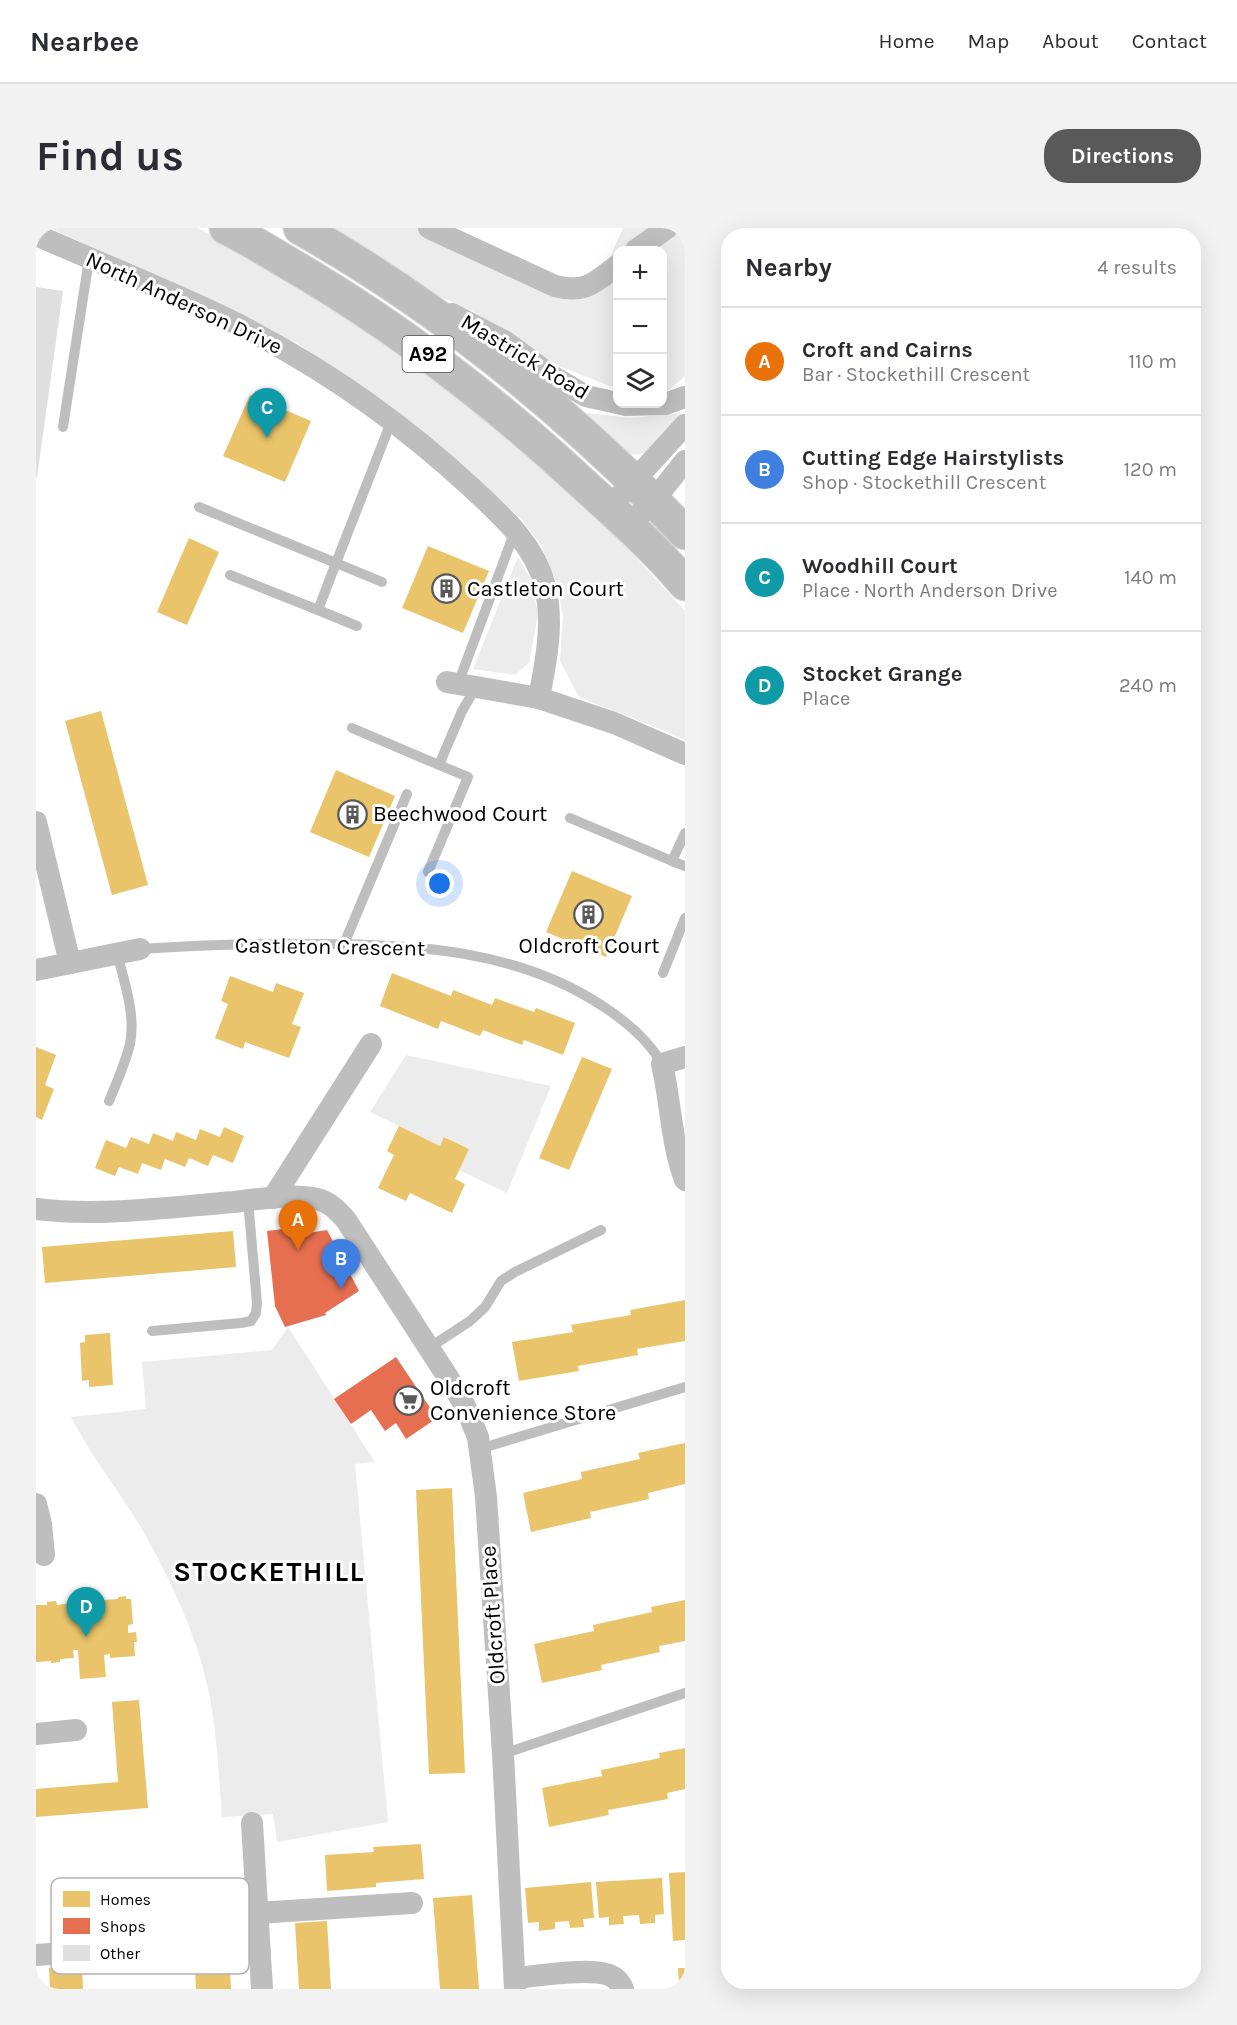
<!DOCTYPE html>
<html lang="en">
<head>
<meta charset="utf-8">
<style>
  :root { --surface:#fff; --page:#f2f2f3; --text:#2b2b33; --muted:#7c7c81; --line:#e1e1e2; --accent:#595959 }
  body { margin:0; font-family:Karla,sans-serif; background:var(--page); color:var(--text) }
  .controls { position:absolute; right:18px; top:18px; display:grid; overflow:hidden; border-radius:12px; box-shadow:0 6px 24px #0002 }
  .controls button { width:54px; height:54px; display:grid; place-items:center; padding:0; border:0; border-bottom:2px solid var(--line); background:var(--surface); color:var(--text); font:30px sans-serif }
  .you { position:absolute; left:404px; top:656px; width:21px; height:21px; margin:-15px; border:4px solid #fff; border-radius:50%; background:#1a73e8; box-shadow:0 0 0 9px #1a73e833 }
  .badge { display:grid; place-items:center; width:39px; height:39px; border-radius:50%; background:var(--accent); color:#fff; font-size:20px; font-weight:700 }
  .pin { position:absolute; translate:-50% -50px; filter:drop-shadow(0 2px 3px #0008) }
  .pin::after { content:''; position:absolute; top:32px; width:21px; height:18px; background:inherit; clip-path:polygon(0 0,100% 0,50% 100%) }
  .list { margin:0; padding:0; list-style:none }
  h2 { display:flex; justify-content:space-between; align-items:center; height:78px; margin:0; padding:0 24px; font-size:26px }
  h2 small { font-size:20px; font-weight:400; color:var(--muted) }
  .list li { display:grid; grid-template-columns:39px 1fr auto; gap:18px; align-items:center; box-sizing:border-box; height:108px; padding:0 24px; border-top:2px solid var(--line) }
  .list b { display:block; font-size:22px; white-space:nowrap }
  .list p { margin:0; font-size:20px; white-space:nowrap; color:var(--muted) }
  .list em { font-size:20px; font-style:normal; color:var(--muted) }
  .icon { flex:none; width:33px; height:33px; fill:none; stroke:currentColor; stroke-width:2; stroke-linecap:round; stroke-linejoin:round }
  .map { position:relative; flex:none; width:649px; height:1761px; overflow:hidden; border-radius:24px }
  header { display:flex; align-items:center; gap:36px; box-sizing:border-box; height:84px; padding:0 30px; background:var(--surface); border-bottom:2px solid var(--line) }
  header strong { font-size:28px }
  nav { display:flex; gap:33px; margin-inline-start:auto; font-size:21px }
  .intro { display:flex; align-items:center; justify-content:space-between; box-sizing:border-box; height:144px; padding:0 36px }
  h1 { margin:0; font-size:42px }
  .button { padding:15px 27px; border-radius:24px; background:var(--accent); color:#fff; font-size:21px; font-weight:700 }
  main { display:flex; gap:36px; padding:0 36px }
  aside { flex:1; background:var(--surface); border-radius:24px; box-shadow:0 6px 24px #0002 }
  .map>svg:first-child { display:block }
  .green { fill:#ececec }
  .homes { fill:#e9c46a }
  .shops { fill:#e76f51 }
  .building { fill:#dfdfdf }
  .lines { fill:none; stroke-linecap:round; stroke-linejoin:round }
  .primary-casing { stroke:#dbdbdb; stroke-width:35 }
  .lane { stroke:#bebebe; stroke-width:10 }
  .street { stroke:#bebebe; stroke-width:22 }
  .primary { stroke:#bebebe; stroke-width:33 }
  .labels { text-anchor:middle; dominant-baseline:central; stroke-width:6; stroke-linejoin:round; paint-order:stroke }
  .shield { fill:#fff; stroke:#4c4c4c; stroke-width:1.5 }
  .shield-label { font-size:21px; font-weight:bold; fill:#000 }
  .street-label { font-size:22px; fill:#000; stroke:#fff }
  .poi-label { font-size:22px; fill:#000; stroke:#fff; text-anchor:start }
  .district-label { font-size:28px; font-weight:bold; letter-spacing:1.5px; fill:#000; stroke:#fff }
  .key { fill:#fff; stroke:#b2b2b2; stroke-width:1.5 }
  .key-label { font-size:16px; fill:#000 }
</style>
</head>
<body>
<header>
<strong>Nearbee</strong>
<nav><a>Home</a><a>Map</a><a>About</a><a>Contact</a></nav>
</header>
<div class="intro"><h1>Find us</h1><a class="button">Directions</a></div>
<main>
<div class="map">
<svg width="649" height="1761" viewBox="0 0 649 1761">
  <rect width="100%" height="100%" fill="#fff"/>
  <g class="green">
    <path d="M 13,0 L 162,0 L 269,59 L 388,139 L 564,290 L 649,383 L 649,513 L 637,506 L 543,469 L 524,433 L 527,388 L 520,353 L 505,317 L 484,290 L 425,236 L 361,183 L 262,116 L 135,53 Z"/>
    <path d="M 287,0 L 393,0 L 519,58 L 565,49 L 587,0 L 649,0 L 649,148 L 632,163 L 627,163 L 626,22 L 582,22 L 581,161 L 521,137 L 436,83 L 378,57 Z"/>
    <path d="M 543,184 L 594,190 L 646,185 C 597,249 594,232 543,184 Z"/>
    <path d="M 482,329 L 496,354 L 502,387 L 493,435 L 479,447 L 437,441 Z"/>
    <path d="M 370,827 L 515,858 L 471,965 L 423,942 L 433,921 L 409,909 L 404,918 L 334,884 Z"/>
    <path d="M 252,1099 L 339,1234 L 319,1236 L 352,1594 L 241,1614 L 237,1586 L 186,1589 C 183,1549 181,1509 174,1470 C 163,1411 135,1353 106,1301 C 83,1263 55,1228 35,1189 L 110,1181 L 106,1134 L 236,1122 Z"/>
  </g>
  <g class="homes">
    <path d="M 214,167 L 275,193 L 249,254 L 187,228 Z"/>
    <path d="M 153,310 L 183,324 L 151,397 L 121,384 Z"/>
    <path d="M 392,318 L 453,343 L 427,405 L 366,380 Z"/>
    <path d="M 65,483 L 112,657 L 76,667 L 29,493 Z"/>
    <path d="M 300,542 L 359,568 L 333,629 L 274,604 Z"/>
    <path d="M 536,643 L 596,668 L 570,729 L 510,704 Z"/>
    <path d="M 356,745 L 415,768 L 417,762 L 456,777 L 459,770 L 498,784 L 500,780 L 539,795 L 527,827 L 488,812 L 486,817 L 447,802 L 444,808 L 405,793 L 402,801 L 344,778 Z"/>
    <path d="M 194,748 L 237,764 L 240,755 L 268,765 L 256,796 L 265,799 L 253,830 L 209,814 L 207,821 L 179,810 L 192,776 L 185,773 Z"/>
    <path d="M 0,819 L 20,827 L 9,857 L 18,861 L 6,892 L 0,889 Z"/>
    <path d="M 546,829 L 576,841 L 533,942 L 503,930 Z"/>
    <path d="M 363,898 L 404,918 L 408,909 L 433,921 L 419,951 L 429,956 L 416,985 L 374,965 L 370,973 L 342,960 L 358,927 L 351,923 Z"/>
    <path d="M 188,899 L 208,908 L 197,935 L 177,927 L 172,938 L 153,930 L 149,939 L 129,931 L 125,942 L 106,935 L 102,946 L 83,939 L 79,948 L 59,940 L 70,912 L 90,920 L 95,909 L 113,916 L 117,905 L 137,913 L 140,904 L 160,912 L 164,901 L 184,909 Z"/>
    <path d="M 197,1003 L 200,1039 L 9,1055 L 6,1019 Z"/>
    <path d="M 649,1072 L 649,1113 L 601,1121 L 602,1127 L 542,1138 L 543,1143 L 483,1153 L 476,1114 L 537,1104 L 535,1097 L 595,1087 L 594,1082 Z"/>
    <path d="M 74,1105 L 77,1157 L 53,1159 L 53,1152 L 46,1153 L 44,1115 L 49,1114 L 49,1107 Z"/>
    <path d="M 649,1215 L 649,1256 L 612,1265 L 613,1271 L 554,1284 L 555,1290 L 495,1304 L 487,1265 L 546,1251 L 545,1244 L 604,1231 L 602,1225 Z"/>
    <path d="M 416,1260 L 429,1545 L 393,1546 L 380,1262 Z"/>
    <path d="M 90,1368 L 90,1371 L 95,1371 L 97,1396 L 92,1397 L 92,1405 L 100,1404 L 101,1414 L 98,1414 L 99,1428 L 74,1430 L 74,1426 L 68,1427 L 70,1449 L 44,1451 L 42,1422 L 37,1422 L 38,1430 L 24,1431 L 24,1434 L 15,1435 L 15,1433 L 0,1434 L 0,1377 L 11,1377 L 11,1374 L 20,1373 L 21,1377 L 34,1375 L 34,1380 L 42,1380 L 42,1372 L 52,1371 L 52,1373 L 82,1371 L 82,1369 Z"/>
    <path d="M 649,1372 L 649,1413 L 623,1418 L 624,1424 L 565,1437 L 566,1442 L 506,1455 L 498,1416 L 558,1403 L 557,1397 L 616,1384 L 615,1379 Z"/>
    <path d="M 103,1472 L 112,1580 L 0,1589 L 0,1561 L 82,1554 L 76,1474 Z"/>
    <path d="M 649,1520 L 649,1561 L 631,1565 L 632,1571 L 572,1582 L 573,1587 L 513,1599 L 506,1560 L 566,1548 L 565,1542 L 624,1530 L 623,1525 Z"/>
    <path d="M 385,1616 L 388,1651 L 340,1655 L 340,1659 L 291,1663 L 289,1627 L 338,1624 L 337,1619 Z"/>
    <path d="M 649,1644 L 649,1712 L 637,1713 L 633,1645 Z"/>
    <path d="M 626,1650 L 628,1686 L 619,1687 L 619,1695 L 604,1696 L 603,1687 L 587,1688 L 588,1696 L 573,1697 L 573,1689 L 563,1690 L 560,1654 Z"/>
    <path d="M 555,1654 L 558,1690 L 547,1691 L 548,1699 L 534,1700 L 533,1693 L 519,1694 L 519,1701 L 503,1703 L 503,1694 L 492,1695 L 489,1660 Z"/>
    <path d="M 436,1667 L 443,1761 L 404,1761 L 397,1670 Z"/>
    <path d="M 291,1693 L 295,1761 L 263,1761 L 259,1695 Z"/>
    <path d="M 192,1708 L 195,1761 L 160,1761 L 157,1710 Z"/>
    <path d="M 46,1738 L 47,1761 L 14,1761 L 13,1740 Z"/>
    <path d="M 642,1740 L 649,1740 L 649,1754 L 643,1755 Z"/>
  </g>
  <g class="shops">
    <path d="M 271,998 L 272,1005 L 291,1002 L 323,1063 L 289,1085 L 290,1087 L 249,1099 L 239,1078 L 231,1003 Z"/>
    <path d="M 360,1129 L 401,1190 L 370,1211 L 360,1195 L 349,1203 L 335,1182 L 315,1196 L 298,1171 Z"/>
  </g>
  <path class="building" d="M 0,59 L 27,63 L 1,249 L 0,249 Z"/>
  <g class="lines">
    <defs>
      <g id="primary">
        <path d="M 190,0 C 217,13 243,30 269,45 C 369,105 460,175 545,254 C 581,287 617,318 649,356"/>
        <path d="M 264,0 C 407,81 536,187 649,305"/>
      </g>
    </defs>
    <use href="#primary" class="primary-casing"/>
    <g class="lane">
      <path d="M 27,199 L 53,31"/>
      <path d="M 163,279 L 300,335 L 355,194"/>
      <path d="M 194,347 L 282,382"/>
      <path d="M 321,398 L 282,382 L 300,335 L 346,354"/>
      <path d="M 422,456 L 479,303"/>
      <path d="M 316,500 L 403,537 L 426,483 L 440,459"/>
      <path d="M 534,590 L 636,633 L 649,605"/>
      <path d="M 636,633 L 649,638"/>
      <path d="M 392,644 L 432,549 L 403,537"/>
      <path d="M 308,716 L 371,566"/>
      <path d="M 104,721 C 163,717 221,715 281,716 C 378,716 481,722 565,777 C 590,793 612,811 626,836"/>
      <path d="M 627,745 L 649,690"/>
      <path d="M 73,873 C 81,854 89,836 94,816 C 100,787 88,753 81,725"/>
      <path d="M 116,1103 L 205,1095 L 215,1093 L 220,1085 L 221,1075 L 212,972"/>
      <path d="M 393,1120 L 434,1093 L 449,1079 L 465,1053 L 479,1044 L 565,1002"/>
      <path d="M 443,1221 L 649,1159"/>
      <path d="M 467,1526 L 649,1465"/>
    </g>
    <g class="street">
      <path d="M 393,0 L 519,58 C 550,66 559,54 582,37"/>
      <path d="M 0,7 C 64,35 129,61 191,91 C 280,135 365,194 437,261 C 466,288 499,317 509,358 C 518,395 510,433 503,470"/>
      <path d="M 600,22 L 631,0"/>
      <path d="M 416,86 L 470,114 L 516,148 L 550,168 L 590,177 L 629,176 L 649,169"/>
      <path d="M 574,279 L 649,197"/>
      <path d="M 593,297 L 618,272 L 649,233"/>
      <path d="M 411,454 L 503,470 L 578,495 L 649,526"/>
      <path d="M 0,594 L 34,735"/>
      <path d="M 0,742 L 104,721"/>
      <path d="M 649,829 L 626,836 C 635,875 635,914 649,952"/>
      <path d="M 237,970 L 335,816"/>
      <path d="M 0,981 C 65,989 133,979 198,974 C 224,971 255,965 281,971 C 294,974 302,983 310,992 L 413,1151 L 429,1178 L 442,1209 L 450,1269 L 467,1526 L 479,1761"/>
      <path d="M 0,1276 L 5,1296 L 8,1327"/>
      <path d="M 0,1506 L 40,1502"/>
      <path d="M 216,1595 L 226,1761"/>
      <path d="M 221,1685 L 376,1675"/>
      <path d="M 0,1727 L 137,1717"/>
      <path d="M 479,1750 C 501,1748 550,1740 570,1746 C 578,1748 584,1754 587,1761"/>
    </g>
    <use href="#primary" class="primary"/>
  </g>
  <defs>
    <symbol id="building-ring" viewBox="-11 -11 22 22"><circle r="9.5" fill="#fff" stroke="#595959" stroke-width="1.5"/><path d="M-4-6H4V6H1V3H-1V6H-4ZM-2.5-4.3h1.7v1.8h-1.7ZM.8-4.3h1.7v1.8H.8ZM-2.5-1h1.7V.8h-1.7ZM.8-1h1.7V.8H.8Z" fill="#595959"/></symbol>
    <symbol id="supermarket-ring" viewBox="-11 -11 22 22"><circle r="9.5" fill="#fff" stroke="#595959" stroke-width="1.5"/><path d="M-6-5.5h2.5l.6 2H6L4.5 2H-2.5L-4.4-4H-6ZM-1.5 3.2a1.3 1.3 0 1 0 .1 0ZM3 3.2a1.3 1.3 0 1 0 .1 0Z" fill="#595959"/></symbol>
  </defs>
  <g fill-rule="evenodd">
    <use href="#building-ring" x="394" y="344" width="33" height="33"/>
    <use href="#building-ring" x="300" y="570" width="33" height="33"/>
    <use href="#building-ring" x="536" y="670" width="33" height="33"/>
    <use href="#supermarket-ring" x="356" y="1156" width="33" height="33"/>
  </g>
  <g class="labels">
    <rect class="shield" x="366.5" y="108" width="51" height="36" rx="4.5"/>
    <g class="shield-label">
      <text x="392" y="126">A92</text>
    </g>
    <g class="street-label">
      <text transform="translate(148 75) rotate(25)">North Anderson Drive</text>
      <text transform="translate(489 129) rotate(31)">Mastrick Road</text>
      <text transform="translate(294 719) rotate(1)">Castleton Crescent</text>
      <text transform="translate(457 1387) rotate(-94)">Oldcroft Place</text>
    </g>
    <g class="poi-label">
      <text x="431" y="361">Castleton Court</text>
      <text x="337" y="586">Beechwood Court</text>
      <text x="553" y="718" text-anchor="middle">Oldcroft Court</text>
      <text x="394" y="1160">Oldcroft<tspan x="394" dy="25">Convenience Store</tspan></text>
    </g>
    <g class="district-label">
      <text x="233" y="1343">STOCKETHILL</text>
    </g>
  </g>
  <rect x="15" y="1650" width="198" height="96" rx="9" class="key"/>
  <rect x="27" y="1663" width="27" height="16" fill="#e9c46a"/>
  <rect x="27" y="1690" width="27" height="16" fill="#e76f51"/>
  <rect x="27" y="1717" width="27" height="16" fill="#dfdfdf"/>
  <g class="key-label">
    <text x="64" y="1677">Homes</text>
    <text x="64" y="1704">Shops</text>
    <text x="64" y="1731">Other</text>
  </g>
</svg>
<div class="controls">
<button>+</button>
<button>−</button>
<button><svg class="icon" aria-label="layers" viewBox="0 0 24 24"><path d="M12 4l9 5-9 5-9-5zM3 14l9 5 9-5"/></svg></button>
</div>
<div class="you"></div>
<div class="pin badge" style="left:262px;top:1022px;background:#e8710a">A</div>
<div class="pin badge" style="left:305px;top:1061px;background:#3f7fe0">B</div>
<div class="pin badge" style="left:231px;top:210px;background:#0f9aa8">C</div>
<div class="pin badge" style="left:50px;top:1409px;background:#0f9aa8">D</div>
</div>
<aside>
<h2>Nearby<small>4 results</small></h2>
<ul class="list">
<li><span class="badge" style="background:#e8710a">A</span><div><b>Croft and Cairns</b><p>Bar · Stockethill Crescent</p></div><em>110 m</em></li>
<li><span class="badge" style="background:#3f7fe0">B</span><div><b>Cutting Edge Hairstylists</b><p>Shop · Stockethill Crescent</p></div><em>120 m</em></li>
<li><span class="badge" style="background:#0f9aa8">C</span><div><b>Woodhill Court</b><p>Place · North Anderson Drive</p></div><em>140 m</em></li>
<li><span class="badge" style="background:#0f9aa8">D</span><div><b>Stocket Grange</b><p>Place</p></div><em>240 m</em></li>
</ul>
</aside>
</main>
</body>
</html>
